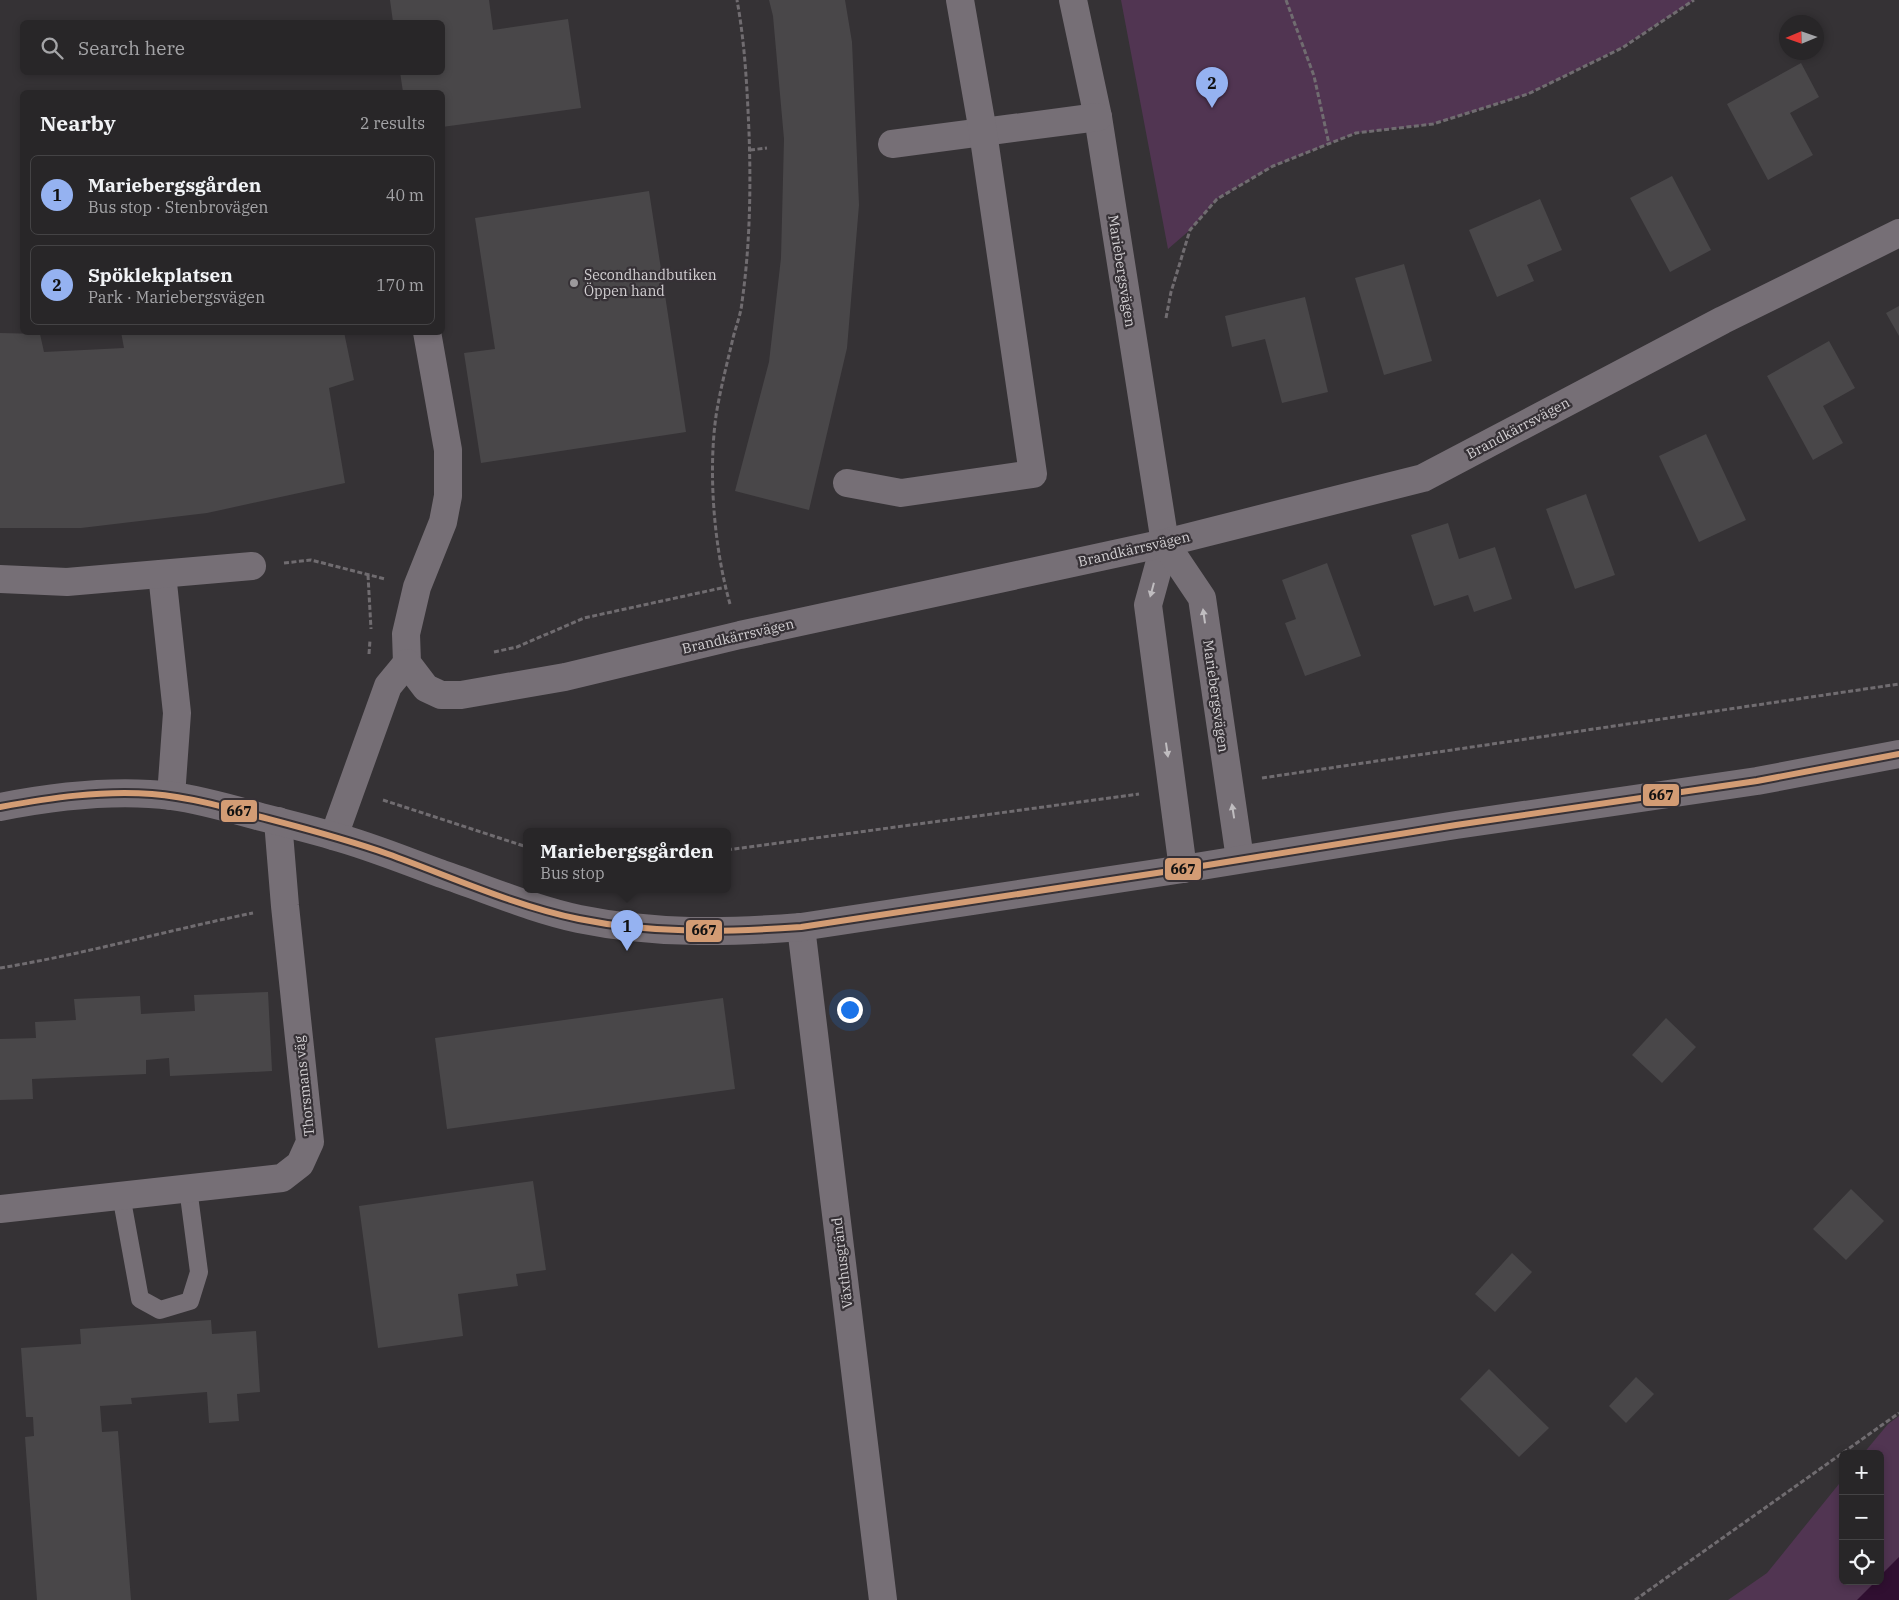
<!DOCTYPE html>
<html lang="en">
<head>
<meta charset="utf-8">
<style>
  :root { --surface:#282628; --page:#302e30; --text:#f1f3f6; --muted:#a5a5a8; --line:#444345; --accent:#95b2f1 }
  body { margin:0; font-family:"IBM Plex Serif",serif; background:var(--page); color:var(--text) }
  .controls { position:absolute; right:15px; bottom:15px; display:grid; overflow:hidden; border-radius:8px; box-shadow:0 2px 8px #0003 }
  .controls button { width:45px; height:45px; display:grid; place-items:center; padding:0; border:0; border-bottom:1px solid var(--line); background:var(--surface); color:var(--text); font:25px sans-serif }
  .compass { position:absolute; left:1779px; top:15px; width:45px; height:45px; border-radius:50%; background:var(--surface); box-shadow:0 2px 8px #0003; rotate:268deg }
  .you { position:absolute; left:849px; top:1009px; width:18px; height:18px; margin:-12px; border:4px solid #fff; border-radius:50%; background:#1a73e8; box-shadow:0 0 0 8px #1a73e833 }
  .badge { display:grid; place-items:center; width:32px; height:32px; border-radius:50%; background:var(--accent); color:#111; font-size:16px; font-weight:700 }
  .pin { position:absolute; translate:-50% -41px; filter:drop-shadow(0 1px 2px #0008) }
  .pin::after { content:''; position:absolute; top:26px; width:18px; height:15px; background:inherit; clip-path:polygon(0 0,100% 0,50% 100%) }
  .popup { position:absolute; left:523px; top:828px; width:208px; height:65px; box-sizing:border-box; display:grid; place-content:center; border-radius:8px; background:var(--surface); filter:drop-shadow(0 1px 4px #0005); font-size:16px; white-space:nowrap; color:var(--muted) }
  .popup b { font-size:19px; color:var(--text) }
  .popup::after { content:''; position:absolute; left:50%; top:100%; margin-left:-10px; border:10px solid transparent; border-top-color:var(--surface) }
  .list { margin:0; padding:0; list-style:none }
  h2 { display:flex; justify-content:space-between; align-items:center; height:65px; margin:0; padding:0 20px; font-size:21px }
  h2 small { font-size:16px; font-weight:400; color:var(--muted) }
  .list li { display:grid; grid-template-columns:32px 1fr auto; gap:15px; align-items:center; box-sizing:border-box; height:80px; margin:0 10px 10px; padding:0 10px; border:1px solid var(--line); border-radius:8px }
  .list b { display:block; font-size:19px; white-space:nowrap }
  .list p { margin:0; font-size:16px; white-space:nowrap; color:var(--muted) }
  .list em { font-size:16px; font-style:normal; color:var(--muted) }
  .icon { flex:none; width:28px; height:28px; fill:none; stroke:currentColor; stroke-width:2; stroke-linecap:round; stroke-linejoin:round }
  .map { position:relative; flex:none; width:1899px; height:1600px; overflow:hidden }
  .search { position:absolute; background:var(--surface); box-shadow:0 2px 8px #0003; left:20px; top:20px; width:425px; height:55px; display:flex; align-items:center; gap:12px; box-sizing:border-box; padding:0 18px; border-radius:8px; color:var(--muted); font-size:19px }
  .panel { position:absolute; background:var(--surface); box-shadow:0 2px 8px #0003; left:20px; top:90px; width:425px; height:245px; border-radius:8px }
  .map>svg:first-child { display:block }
  .green { fill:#513552 }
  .water { fill:#300f31 }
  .building { fill:#494749 }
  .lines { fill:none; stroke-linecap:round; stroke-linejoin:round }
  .path { stroke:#706c70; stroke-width:3; stroke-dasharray:5 2.5; stroke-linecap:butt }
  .service { stroke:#766f76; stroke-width:18 }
  .minor { stroke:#766f76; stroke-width:28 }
  .tertiary { stroke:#766f76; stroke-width:28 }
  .bus-1-casing { stroke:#363136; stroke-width:10 }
  .bus-1 { stroke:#d39c74; stroke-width:6 }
  .oneway { fill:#c0bdc0 }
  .poi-dot { fill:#9c999c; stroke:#363136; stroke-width:2 }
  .labels { text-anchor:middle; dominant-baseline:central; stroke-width:4.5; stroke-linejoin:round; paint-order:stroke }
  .street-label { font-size:14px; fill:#d3d0d3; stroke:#363136 }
  .poi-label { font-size:14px; fill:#d3d0d3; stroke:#363136; text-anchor:start }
  .line-badge { stroke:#363136; stroke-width:2 }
  .pale-badge-label { font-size:14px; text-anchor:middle; font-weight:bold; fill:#111 }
</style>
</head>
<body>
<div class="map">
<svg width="1899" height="1600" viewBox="0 0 1899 1600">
  <rect width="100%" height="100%" fill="#353235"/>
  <g class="green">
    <path d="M 1121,0 L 1694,0 L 1622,47 L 1528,94 L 1433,124 L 1356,133 L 1273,166 L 1217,199 L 1190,230 L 1168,249 Z"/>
    <path d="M 1899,1416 L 1899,1600 L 1728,1600 L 1767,1573 L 1843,1479 L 1843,1581 L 1880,1581 L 1880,1454 L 1863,1454 L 1888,1424 Z"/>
  </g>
  <path class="water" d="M 1899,1557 L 1899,1600 L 1857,1600 L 1876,1581 L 1880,1581 L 1880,1576 Z"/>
  <g class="building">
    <path d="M 390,0 L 489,0 L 493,30 L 568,19 L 581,108 L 442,127 L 442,92 L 403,92 L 400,72 L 442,72 L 442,22 L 393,22 Z"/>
    <path d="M 769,0 L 845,0 L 852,42 L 859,205 L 847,348 L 809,510 L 735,491 L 769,362 L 781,258 L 784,139 L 773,16 Z"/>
    <path d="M 1801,63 L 1819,97 L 1790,113 L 1813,155 L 1768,180 L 1727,104 Z"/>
    <path d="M 1672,176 L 1711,250 L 1670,272 L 1630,198 Z"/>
    <path d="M 649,191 L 686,432 L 481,463 L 464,353 L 495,349 L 475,218 Z"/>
    <path d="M 1540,199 L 1562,250 L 1527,265 L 1534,281 L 1497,297 L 1469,230 Z"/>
    <path d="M 1404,264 L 1432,361 L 1384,375 L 1355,278 Z"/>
    <path d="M 1305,297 L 1328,392 L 1282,403 L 1265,339 L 1232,347 L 1225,316 Z"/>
    <path d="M 1899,306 L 1899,336 L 1886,313 Z"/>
    <path d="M 121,332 L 344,332 L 354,380 L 329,388 L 345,483 L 207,513 L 81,528 L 0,528 L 0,333 L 40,334 L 44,352 L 124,348 Z"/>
    <path d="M 1829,341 L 1855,388 L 1823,406 L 1843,443 L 1813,460 L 1767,376 Z"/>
    <path d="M 1706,434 L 1746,520 L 1699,542 L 1659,456 Z"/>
    <path d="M 1586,494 L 1615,575 L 1575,589 L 1546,509 Z"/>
    <path d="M 1448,523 L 1459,559 L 1495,547 L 1512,599 L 1474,612 L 1468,595 L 1434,606 L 1411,535 Z"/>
    <path d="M 1327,563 L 1361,656 L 1305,676 L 1285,623 L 1296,619 L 1282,580 Z"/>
    <path d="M 268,992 L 272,1071 L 170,1076 L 169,1058 L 146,1060 L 146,1074 L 32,1079 L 33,1099 L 0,1100 L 0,1039 L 36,1038 L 35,1022 L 76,1020 L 74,999 L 140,996 L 141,1014 L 195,1011 L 194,995 Z"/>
    <path d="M 723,998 L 735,1089 L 447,1129 L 435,1038 Z"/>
    <path d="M 1666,1018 L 1696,1047 L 1662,1083 L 1632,1055 Z"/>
    <path d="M 533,1181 L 546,1270 L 516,1274 L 518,1286 L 458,1294 L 463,1336 L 378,1348 L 359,1206 Z"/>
    <path d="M 1851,1189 L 1884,1221 L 1846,1260 L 1813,1229 Z"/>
    <path d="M 1512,1253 L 1532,1272 L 1495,1312 L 1475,1294 Z"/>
    <path d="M 211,1320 L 212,1334 L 256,1331 L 260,1392 L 237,1394 L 239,1421 L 209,1423 L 207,1392 L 131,1398 L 132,1404 L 100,1406 L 102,1432 L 118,1431 L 131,1600 L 37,1600 L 25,1437 L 34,1436 L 33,1417 L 26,1417 L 21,1348 L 81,1344 L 80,1329 Z"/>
    <path d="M 1489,1369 L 1549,1428 L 1519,1457 L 1460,1399 Z"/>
    <path d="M 1636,1377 L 1654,1394 L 1626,1423 L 1609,1406 Z"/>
  </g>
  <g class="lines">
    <g class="path">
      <path d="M 1286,0 L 1314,76 L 1329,144"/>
      <path d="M 750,150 L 767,148"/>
      <path d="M 1166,318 L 1171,292 L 1190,230 L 1217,199 L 1273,166 L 1356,133 L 1433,124 L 1528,94 L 1622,48 L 1694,0"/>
      <path d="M 284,563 L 311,560 L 385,579"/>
      <path d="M 368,575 L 371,629"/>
      <path d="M 730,604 C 714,548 708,473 716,416 C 720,390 727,364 733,338 C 736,326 741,314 742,302 C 750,246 751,188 749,132 C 747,87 745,44 737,0"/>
      <path d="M 494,652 L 517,647 L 584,618 L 726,587"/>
      <path d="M 369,654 L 370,640"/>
      <path d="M 1262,778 L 1899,684"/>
      <path d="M 383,800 L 527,847"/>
      <path d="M 727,850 L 1139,794"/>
      <path d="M 0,968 C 85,954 169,930 253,913"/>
      <path d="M 1635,1600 L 1899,1413"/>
    </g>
    <path class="service" d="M 121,1195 L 140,1299 L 160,1310 L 190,1301 L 199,1272 L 188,1188"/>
    <g class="minor">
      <path d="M 1073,0 L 1098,117 L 1165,543 L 1148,605 L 1183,869"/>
      <path d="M 892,144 L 1098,117"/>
      <path d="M 427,332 L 448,450 L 448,496 L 443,522 L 417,587 L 406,634 L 407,663 L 426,688 L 441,695 L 461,695 L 565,677 L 740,635 L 1165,543 L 1423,478 L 1723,320 L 1899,233"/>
      <path d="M 847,483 L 901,493 L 1033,474 L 983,132 L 960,0"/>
      <path d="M 1165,543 L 1202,598 L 1240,859"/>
      <path d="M 162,574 L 177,713 L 171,796"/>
      <path d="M 0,579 L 67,582 L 252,566"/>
      <path d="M 334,836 L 388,686 L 407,663"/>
      <path d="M 801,927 L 883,1600"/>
      <path d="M 0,1209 L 282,1178 L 300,1164 L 310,1142 L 285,906 L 278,821"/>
    </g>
    <path class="tertiary" d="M 0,807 C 56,796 115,789 172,796 C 202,800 232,809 261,817 C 285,823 309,829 333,836 C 370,846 406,861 442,874 C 487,889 532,909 579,919 C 652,934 727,933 801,927 L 1183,869 L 1456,825 L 1757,781 L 1899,754"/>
    <defs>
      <path id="bus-1" d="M 0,807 C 50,798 101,790 152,794 C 189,797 225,807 261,817 C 303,828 346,839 388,854 C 449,876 515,906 579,919 C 652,934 727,932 801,927 L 1183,869 L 1456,825 L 1757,781 L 1899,754"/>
    </defs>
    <use href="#bus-1" class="bus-1-casing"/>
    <use href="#bus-1" class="bus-1"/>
  </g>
  <defs><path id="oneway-solid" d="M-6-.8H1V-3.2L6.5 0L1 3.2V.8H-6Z" transform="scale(1.25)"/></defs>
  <g class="oneway">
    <use href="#oneway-solid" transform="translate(1152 590) rotate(105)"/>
    <use href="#oneway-solid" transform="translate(1204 616) rotate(-98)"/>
    <use href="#oneway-solid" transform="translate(1167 750) rotate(82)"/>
    <use href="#oneway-solid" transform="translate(1233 811) rotate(-99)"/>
  </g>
  <circle class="poi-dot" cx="574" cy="283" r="5"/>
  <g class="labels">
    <g class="street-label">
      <text transform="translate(1122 271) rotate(81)">Mariebergsvägen</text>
      <text transform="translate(1518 428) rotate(-28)">Brandkärrsvägen</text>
      <text transform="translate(1134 549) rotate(-13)">Brandkärrsvägen</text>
      <text transform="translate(738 636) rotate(-13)">Brandkärrsvägen</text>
      <text transform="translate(1216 696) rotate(82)">Mariebergsvägen</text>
      <text transform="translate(304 1086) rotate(-96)">Thorsmans väg</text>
      <text transform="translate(842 1263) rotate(-97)">Växthusgränd</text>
    </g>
    <g class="poi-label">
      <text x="584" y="275">Secondhandbutiken<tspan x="584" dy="16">Öppen hand</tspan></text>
    </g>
  </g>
  <g class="line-badge">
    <rect x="1642" y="783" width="38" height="24" rx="5" fill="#d39c74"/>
    <rect x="220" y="799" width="38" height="24" rx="5" fill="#d39c74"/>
    <rect x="1164" y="857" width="38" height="24" rx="5" fill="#d39c74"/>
    <rect x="685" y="919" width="38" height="24" rx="5" fill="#d39c74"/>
  </g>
  <g class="pale-badge-label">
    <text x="1661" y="800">667</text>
    <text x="239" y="816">667</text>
    <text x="1183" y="874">667</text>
    <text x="704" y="935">667</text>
  </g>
</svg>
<div class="controls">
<button>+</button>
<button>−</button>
<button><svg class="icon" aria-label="locate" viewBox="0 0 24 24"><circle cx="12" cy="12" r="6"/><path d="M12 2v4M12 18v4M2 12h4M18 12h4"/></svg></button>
</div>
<svg class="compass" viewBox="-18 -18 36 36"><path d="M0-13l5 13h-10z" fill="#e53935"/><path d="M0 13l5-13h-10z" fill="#a5a5a8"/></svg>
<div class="you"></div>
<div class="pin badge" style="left:627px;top:951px">1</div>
<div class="popup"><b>Mariebergsgården</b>Bus stop</div>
<div class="pin badge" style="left:1212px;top:108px">2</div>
<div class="search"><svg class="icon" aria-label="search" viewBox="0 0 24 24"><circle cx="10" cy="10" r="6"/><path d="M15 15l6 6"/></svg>Search here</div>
<section class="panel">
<h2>Nearby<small>2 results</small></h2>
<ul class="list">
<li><span class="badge">1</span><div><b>Mariebergsgården</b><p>Bus stop · Stenbrovägen</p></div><em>40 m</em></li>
<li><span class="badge">2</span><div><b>Spöklekplatsen</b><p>Park · Mariebergsvägen</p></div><em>170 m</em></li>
</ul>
</section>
</div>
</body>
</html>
